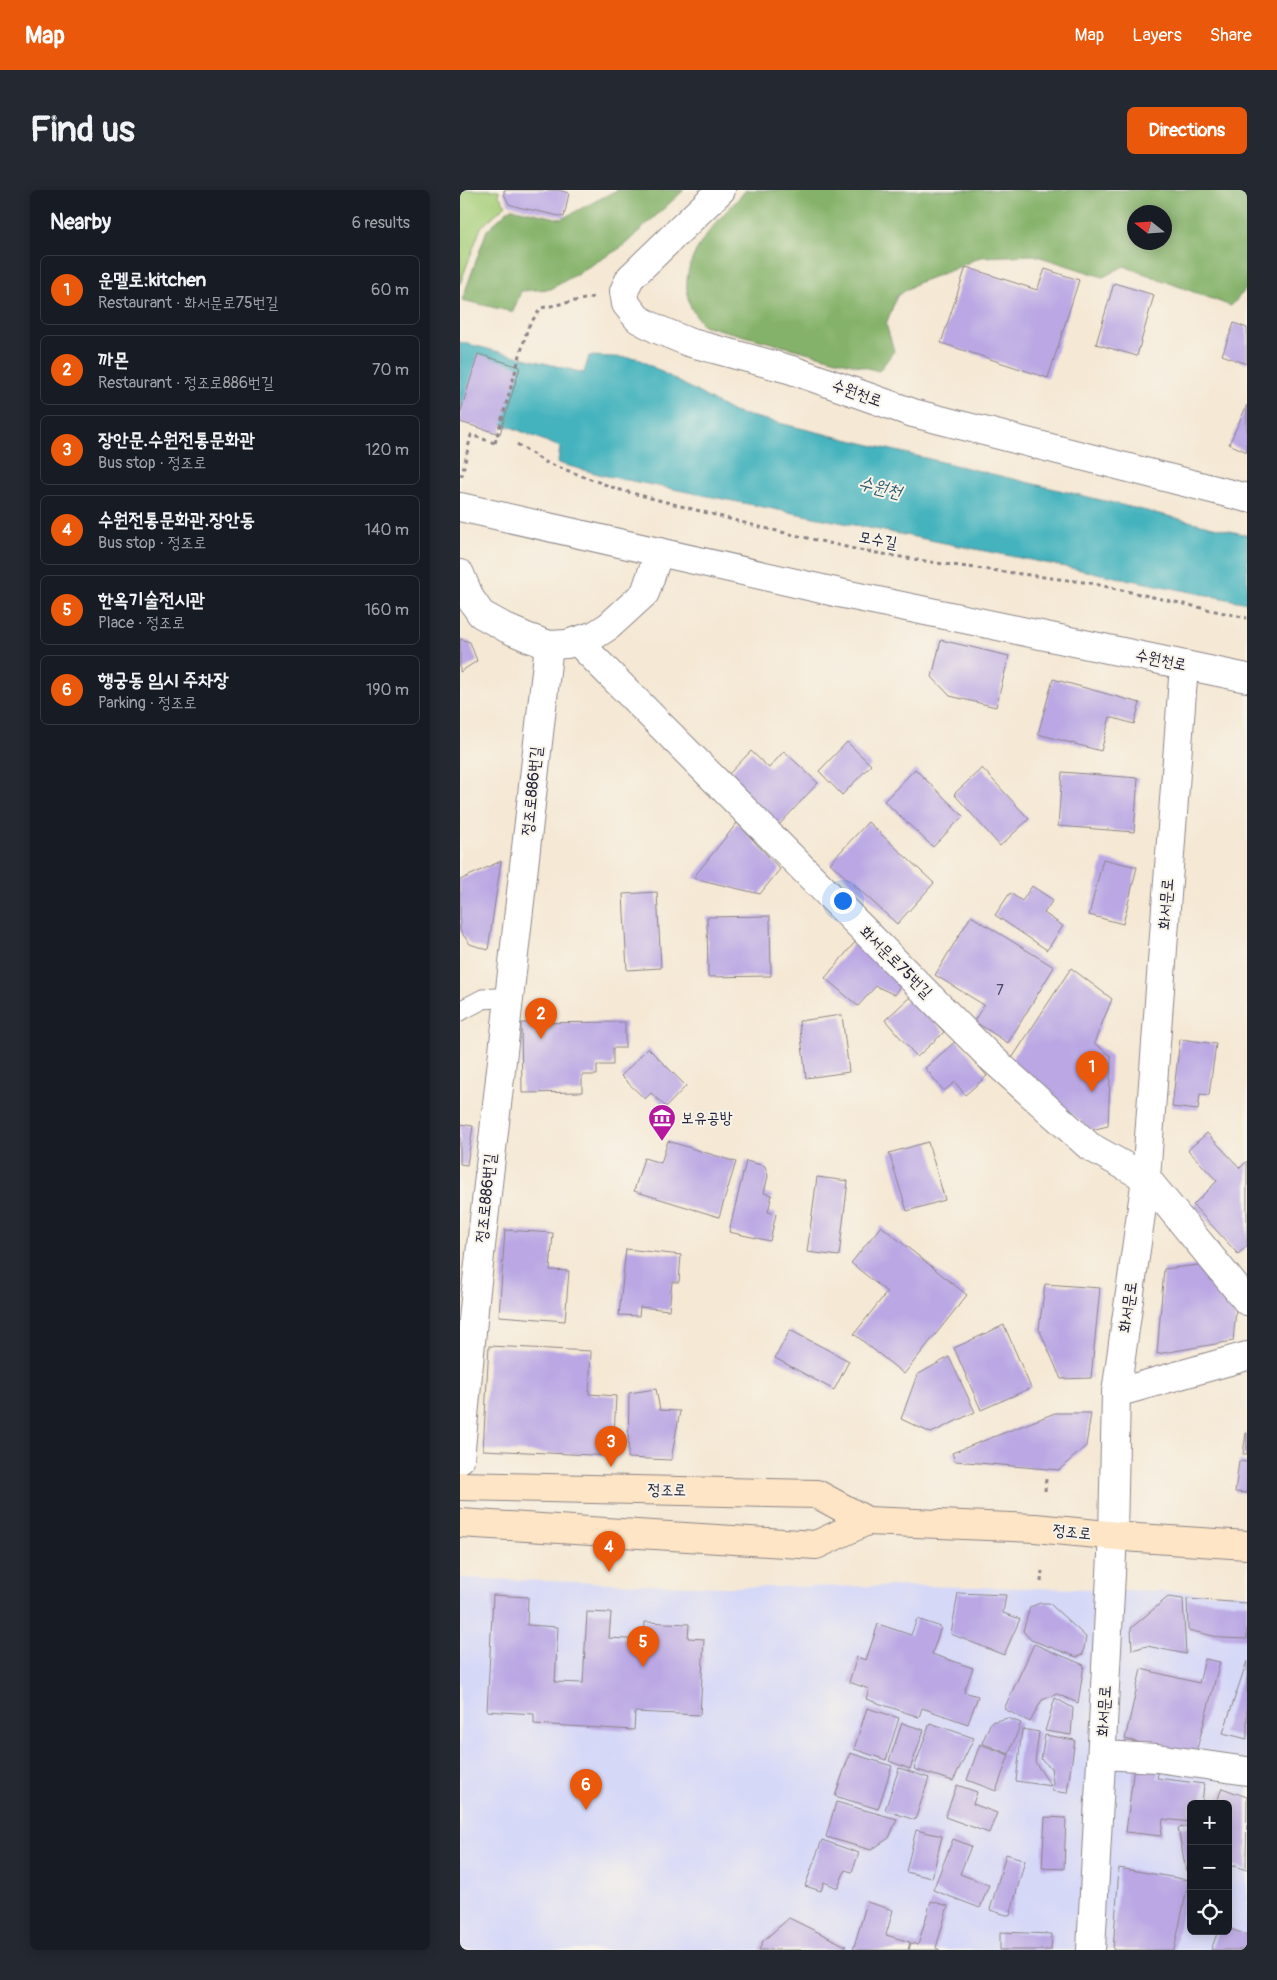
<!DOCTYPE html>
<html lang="en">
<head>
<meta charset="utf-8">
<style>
  :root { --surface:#171b24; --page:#242831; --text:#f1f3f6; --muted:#9ea1a6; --line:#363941; --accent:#ea580c }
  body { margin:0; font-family:Pangolin,"Poor Story",sans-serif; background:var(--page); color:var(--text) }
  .controls { position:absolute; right:15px; bottom:15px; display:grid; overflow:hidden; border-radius:8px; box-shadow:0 2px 12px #0003 }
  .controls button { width:45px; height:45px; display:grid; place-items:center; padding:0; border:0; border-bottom:1px solid var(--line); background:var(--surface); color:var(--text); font:25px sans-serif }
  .compass { position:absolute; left:667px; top:15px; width:45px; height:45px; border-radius:50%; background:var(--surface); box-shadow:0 2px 12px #0003; rotate:287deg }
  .you { position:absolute; left:382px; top:710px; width:18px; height:18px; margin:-12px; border:4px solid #fff; border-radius:50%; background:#1a73e8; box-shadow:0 0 0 8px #1a73e833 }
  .badge { display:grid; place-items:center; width:32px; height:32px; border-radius:50%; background:var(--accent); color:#fff; font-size:16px; font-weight:700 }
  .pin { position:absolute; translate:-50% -41px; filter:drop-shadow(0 1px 2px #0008) }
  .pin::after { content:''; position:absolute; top:26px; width:18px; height:15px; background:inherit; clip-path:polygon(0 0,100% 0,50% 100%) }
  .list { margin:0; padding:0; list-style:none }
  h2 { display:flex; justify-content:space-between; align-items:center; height:65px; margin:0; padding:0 20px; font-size:21px }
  h2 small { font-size:16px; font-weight:400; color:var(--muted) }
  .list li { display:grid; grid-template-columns:32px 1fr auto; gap:15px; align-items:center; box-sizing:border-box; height:70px; margin:0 10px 10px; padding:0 10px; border:1px solid var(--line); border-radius:8px }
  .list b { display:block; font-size:19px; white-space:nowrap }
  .list p { margin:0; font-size:16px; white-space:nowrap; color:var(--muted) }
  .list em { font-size:16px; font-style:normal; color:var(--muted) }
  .icon { flex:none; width:28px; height:28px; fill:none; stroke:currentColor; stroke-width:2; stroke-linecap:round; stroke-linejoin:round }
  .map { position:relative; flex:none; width:787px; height:1760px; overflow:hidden; border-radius:8px }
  header { display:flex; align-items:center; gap:30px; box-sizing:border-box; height:70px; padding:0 25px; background:var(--accent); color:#fff }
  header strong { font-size:24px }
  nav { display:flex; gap:28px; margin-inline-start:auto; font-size:18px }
  .intro { display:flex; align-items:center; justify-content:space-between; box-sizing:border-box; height:120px; padding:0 30px }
  h1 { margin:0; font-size:35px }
  .button { padding:12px 22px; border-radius:8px; background:var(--accent); color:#fff; font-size:18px; font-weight:700 }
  main { display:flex; gap:30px; padding:0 30px }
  aside { flex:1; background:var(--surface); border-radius:8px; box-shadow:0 2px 12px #0003 }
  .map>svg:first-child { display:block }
  .built { fill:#d6d8f8; fill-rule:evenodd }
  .green { fill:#a7cf7a; stroke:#64785a }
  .forest { fill:#85b26a; stroke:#546a52; fill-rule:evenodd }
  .water { fill:#44b3be; stroke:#336a7c }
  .building { fill:#baa7e4 }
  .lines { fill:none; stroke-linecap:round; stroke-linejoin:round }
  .lane-casing { stroke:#8c8588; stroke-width:21 }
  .street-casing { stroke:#8c8588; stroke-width:30 }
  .secondary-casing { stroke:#8c8588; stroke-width:30 }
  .path { stroke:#8c8588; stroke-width:3; stroke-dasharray:4 4; stroke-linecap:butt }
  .lane { stroke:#fff; stroke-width:19 }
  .street { stroke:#fff; stroke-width:28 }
  .secondary { stroke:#fde5c5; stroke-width:28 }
  .path-bridge { stroke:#8c8588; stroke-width:3; stroke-dasharray:4 4; stroke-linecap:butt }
  .labels { text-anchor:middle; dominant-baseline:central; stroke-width:4; stroke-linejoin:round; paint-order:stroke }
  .number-label { font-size:14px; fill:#484365 }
  .street-label { font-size:16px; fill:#22223b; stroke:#f7f3e8 }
  .poi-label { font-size:16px; fill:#22223b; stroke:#f7f3e8; text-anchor:start }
  .water-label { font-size:18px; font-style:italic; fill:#305c6f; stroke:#f7f3e8 }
</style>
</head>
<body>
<header>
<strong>Map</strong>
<nav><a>Map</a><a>Layers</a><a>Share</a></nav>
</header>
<div class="intro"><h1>Find us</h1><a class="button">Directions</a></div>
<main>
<aside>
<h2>Nearby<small>6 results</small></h2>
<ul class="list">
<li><span class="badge">1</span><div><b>운멜로:kitchen</b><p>Restaurant · 화서문로75번길</p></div><em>60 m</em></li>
<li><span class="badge">2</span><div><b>까몬</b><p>Restaurant · 정조로886번길</p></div><em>70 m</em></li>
<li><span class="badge">3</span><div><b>장안문.수원전통문화관</b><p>Bus stop · 정조로</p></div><em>120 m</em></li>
<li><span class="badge">4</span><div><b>수원전통문화관.장안동</b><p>Bus stop · 정조로</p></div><em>140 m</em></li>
<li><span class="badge">5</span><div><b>한옥기술전시관</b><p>Place · 정조로</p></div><em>160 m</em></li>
<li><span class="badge">6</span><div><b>행궁동 임시 주차장</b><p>Parking · 정조로</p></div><em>190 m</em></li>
</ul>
</aside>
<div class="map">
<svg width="787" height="1760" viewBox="0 0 787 1760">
  <rect width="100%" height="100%" fill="#f7f3e8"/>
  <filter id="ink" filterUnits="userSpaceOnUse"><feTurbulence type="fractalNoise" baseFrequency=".02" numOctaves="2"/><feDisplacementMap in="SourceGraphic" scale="10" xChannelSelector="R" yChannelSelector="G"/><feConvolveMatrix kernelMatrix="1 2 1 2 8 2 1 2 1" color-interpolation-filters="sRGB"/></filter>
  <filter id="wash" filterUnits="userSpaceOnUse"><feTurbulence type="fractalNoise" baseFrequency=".0096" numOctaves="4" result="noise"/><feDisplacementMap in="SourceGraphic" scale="20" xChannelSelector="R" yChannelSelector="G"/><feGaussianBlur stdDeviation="1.12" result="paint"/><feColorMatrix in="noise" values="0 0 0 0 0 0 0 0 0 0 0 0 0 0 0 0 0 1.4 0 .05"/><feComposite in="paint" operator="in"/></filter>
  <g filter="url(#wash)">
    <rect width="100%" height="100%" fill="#f5e8d4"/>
    <path class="built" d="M 0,1388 L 265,1397 L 462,1396 L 632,1399 L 787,1404 L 787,1760 L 0,1760 ZM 731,1614 L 768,1614 L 768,1741 L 731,1741 Z"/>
    <path class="green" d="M 0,0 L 39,0 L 39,6 L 46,15 L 21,37 L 0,94 Z"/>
    <g class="forest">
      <path d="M 157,0 L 224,0 L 162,57 L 91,99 L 61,101 L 53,122 L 2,110 L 27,40 L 51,18 L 101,29 Z"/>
      <path d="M 286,0 L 787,0 L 787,98 L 771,116 L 664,76 L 643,87 L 574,65 L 520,67 L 492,80 L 457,93 L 437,106 L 426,134 L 434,161 L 419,181 L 242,135 C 237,127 229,117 228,108 C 219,63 260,30 286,0 ZM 674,22 L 704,22 L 704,52 L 674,52 Z"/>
    </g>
    <path class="water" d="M 0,152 L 124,183 L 129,166 L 177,168 L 273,222 L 787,345 L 787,413 L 142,285 L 98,273 L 100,257 L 53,238 L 0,222 Z"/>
    <g id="blocks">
      <g class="building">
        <path d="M 44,0 L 98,0 L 109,3 L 104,27 L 58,17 L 49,14 L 44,4 Z"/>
        <path d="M 506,77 L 577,100 L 585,79 L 619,90 L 588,188 L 481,153 Z"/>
        <path d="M 654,93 L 694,105 L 677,166 L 636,154 Z"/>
        <path d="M 774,133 L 787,138 L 787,174 L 762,165 Z"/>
        <path d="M 18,164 L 60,177 L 40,244 L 0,232 L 0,224 Z"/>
        <path d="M 787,215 L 787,262 L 769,254 Z"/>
        <path d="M 0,449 L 10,452 L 17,471 L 0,482 Z"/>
        <path d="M 481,450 L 549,466 L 536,517 L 490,506 L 472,487 Z"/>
        <path d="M 593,489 L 680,513 L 674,534 L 650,527 L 641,561 L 578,544 Z"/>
        <path d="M 387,552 L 411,575 L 382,605 L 359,581 Z"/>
        <path d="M 291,561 L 309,578 L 324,561 L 358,593 L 319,635 L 267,586 Z"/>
        <path d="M 522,578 L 569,629 L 540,656 L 494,604 Z"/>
        <path d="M 455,579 L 503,626 L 473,657 L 424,611 Z"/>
        <path d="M 602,582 L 678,588 L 674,642 L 598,636 Z"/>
        <path d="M 408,632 L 474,693 L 437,734 L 370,673 Z"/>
        <path d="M 277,633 L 320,679 L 300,704 L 233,688 Z"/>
        <path d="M 643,669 L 677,677 L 663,734 L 629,725 Z"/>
        <path d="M 41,671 L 28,760 L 10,754 L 0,741 L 0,690 Z"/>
        <path d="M 572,696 L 593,710 L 584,723 L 603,736 L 587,760 L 535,725 L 550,703 L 562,711 Z"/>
        <path d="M 197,702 L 201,778 L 167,780 L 163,704 Z"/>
        <path d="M 310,726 L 311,786 L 248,787 L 247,727 Z"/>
        <path d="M 511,726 L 594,777 L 548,853 L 514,831 L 524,815 L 475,785 Z"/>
        <path d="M 396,751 L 442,791 L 435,805 L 416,796 L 398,816 L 365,788 Z"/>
        <path d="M 611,778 L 652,809 L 634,853 L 651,866 L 648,936 L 631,940 L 549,873 Z"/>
        <path d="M 451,806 L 484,842 L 457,867 L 425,830 Z"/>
        <path d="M 382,825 L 389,882 L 346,888 L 339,831 Z"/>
        <path d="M 165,832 L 165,858 L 153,858 L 153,875 L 137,875 L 137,885 L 122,885 L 122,902 L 62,903 L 61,833 Z"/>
        <path d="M 720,849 L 756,854 L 749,905 L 740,904 L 738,920 L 712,917 Z"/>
        <path d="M 497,850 L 527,886 L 505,905 L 495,892 L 484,901 L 465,878 Z"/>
        <path d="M 188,858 L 226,896 L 206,917 L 191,903 L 185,909 L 161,886 Z"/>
        <path d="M 0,934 L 13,936 L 7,975 L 0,974 Z"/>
        <path d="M 747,943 L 780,978 L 787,971 L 787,1056 L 778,1064 L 733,1015 L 757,991 L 728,960 Z"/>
        <path d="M 208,951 L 276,972 L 259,1027 L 174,1001 L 184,968 L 201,973 Z"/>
        <path d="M 468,952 L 485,1010 L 447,1021 L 429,963 Z"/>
        <path d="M 286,971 L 305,976 L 308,986 L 304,1003 L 312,1005 L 308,1022 L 316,1024 L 310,1051 L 269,1042 Z"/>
        <path d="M 357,987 L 388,991 L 379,1066 L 347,1062 Z"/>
        <path d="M 421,1036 L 507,1105 L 444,1184 L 394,1144 L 427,1102 L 391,1073 Z"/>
        <path d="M 45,1040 L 93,1043 L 90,1080 L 109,1081 L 105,1131 L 39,1126 Z"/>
        <path d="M 166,1059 L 221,1065 L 219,1092 L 212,1092 L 209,1120 L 180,1117 L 179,1126 L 159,1125 Z"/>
        <path d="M 739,1075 L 776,1120 L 773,1151 L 697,1164 L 704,1079 Z"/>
        <path d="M 585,1094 L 640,1098 L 631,1188 L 601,1189 L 579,1139 Z"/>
        <path d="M 544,1135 L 571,1198 L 521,1220 L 494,1158 Z"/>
        <path d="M 330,1140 L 389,1171 L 374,1200 L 315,1168 Z"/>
        <path d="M 29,1156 L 131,1161 L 129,1204 L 156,1206 L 153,1266 L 23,1260 Z"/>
        <path d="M 489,1167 L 515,1222 L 471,1243 L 441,1229 L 457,1185 Z"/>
        <path d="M 196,1199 L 200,1220 L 220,1221 L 211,1270 L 168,1268 L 169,1203 Z"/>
        <path d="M 595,1223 L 631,1223 L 626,1256 L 599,1280 L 495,1271 L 492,1263 Z"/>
        <path d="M 786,1243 L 787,1243 L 787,1264 L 783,1264 Z"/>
        <path d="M 779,1271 L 787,1272 L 787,1303 L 775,1302 Z"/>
        <path d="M 498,1403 L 546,1405 L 543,1423 L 560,1429 L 544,1465 L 491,1444 Z"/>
        <path d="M 33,1405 L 68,1407 L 67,1435 L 98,1437 L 95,1492 L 123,1493 L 127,1422 L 151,1423 L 149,1448 L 184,1450 L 185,1432 L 229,1434 L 228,1448 L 244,1449 L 240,1525 L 175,1522 L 174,1540 L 74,1534 L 74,1524 L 27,1521 Z"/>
        <path d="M 708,1407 L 723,1409 L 726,1464 L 687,1456 L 672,1460 L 671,1438 Z"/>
        <path d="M 727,1409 L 787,1413 L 787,1449 L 762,1448 L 728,1440 Z"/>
        <path d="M 580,1413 L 589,1413 L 626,1447 L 623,1464 L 617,1467 L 571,1450 L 563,1441 L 570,1417 Z"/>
        <path d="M 457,1429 L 481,1437 L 472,1464 L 513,1478 L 504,1502 L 518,1506 L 508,1534 L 462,1518 L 459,1527 L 406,1509 L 409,1499 L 389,1492 L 397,1467 L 406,1470 L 418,1434 L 451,1445 Z"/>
        <path d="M 574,1454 L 624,1475 L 618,1513 L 597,1504 L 582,1510 L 570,1532 L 544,1519 Z"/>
        <path d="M 745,1469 L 760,1472 L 735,1566 L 665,1549 L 681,1479 L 739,1493 Z"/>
        <path d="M 787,1471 L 787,1549 L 763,1543 Z"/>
        <path d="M 595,1508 L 613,1518 L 611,1545 L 585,1541 Z"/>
        <path d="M 407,1518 L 439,1528 L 426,1570 L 394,1559 Z"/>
        <path d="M 548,1528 L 561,1533 L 549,1564 L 522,1553 L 531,1532 Z"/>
        <path d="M 442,1533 L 464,1540 L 450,1579 L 429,1571 Z"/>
        <path d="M 470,1533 L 514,1548 L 493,1591 L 454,1579 Z"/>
        <path d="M 562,1539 L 579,1542 L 575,1572 L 591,1596 L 556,1591 Z"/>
        <path d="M 585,1545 L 615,1550 L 607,1603 L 592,1601 L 593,1592 L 591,1578 L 581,1569 Z"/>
        <path d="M 520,1554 L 549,1565 L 536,1601 L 507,1590 Z"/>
        <path d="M 390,1563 L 432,1576 L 418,1619 L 375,1606 Z"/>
        <path d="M 674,1576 L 699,1579 L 697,1588 L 744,1594 L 742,1614 L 731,1614 L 731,1632 L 703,1629 L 701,1646 L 666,1642 Z"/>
        <path d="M 439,1578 L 469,1588 L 455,1630 L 425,1620 Z"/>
        <path d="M 497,1595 L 517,1602 L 513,1614 L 537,1623 L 529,1643 L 485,1627 Z"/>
        <path d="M 762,1598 L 787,1607 L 786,1680 L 775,1676 L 768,1677 L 768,1614 L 756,1614 Z"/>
        <path d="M 376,1612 L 437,1629 L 429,1648 L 411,1660 L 366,1647 Z"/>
        <path d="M 585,1627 L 606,1628 L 604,1679 L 582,1678 Z"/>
        <path d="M 731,1636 L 731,1681 L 726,1681 L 718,1638 Z"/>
        <path d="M 456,1640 L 482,1646 L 472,1688 L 446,1682 Z"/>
        <path d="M 493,1649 L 511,1656 L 500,1684 L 529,1695 L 520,1718 L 473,1700 Z"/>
        <path d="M 362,1650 L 399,1663 L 392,1682 L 385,1680 L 378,1698 L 364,1692 L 361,1701 L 345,1696 Z"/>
        <path d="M 546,1664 L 565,1670 L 550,1726 L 530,1720 Z"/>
        <path d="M 659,1678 L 729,1690 L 714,1760 L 653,1760 Z"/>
        <path d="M 471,1711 L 488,1716 L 476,1758 L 480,1760 L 449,1760 L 451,1753 L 458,1755 Z"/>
        <path d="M 407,1712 L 433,1720 L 426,1745 L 450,1752 L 448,1760 L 393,1760 Z"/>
        <path d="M 329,1728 L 386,1756 L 384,1760 L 299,1760 L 303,1751 Z"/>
        <path d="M 768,1738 L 787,1745 L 787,1760 L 751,1760 L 758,1741 L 768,1741 Z"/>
        <path d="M 540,1742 L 592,1744 L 591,1760 L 540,1760 Z"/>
      </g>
    </g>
  </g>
  <g filter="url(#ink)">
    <use href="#blocks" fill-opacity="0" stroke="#8c8588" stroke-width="1"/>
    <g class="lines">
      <defs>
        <path id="lane" d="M 0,821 L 23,809 L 49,807"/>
        <g id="street">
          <path d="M 261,0 L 170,88 L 164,101 L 166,114 L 178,129 L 197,139 L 228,152 L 332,180 L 453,223 L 787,308"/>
          <path d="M 0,317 L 384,404 L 787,488"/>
          <path d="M 0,384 L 10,408 L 21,424 L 48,439 L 69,448 L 89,455 L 107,454 L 135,445 L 149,436 L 185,403 L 199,362"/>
          <path d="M 117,451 L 528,865 L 629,956 L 686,988 L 787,1111"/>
          <path d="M 656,1203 L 787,1166"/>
          <path d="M 0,1269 L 15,1109 L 89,455"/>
          <path d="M 642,1565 L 697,1568 L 787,1581"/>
          <path d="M 631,1760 L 653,1346 L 656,1203 L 686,988 L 724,475"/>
        </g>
        <g id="secondary">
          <path d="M 0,1296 L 357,1304 L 407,1331 L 575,1338 L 678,1348 L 787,1355"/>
          <path d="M 0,1333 L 356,1355 L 407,1331"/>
        </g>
      </defs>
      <use href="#lane" class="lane-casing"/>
      <use href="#street" class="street-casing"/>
      <use href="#secondary" class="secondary-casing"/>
      <g class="path">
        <path d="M 68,137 L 81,118 L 134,107"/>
        <path d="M 57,254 L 85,272 L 157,299 L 300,337 L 399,360 L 477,373 L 630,393 L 787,428"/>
        <path d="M 0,284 L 2,285 L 11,245 L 35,253"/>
        <path d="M 585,1301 L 586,1289"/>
        <path d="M 581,1392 L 582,1381"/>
      </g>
      <use href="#lane" class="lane"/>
      <use href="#street" class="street"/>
      <use href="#secondary" class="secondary"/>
      <path class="path-bridge" d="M 35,253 L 68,137"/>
    </g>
  </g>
  <defs>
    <symbol id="museum-pin" viewBox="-11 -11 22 30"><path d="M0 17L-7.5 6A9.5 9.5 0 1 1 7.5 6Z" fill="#b5179e" stroke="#f7f3e8"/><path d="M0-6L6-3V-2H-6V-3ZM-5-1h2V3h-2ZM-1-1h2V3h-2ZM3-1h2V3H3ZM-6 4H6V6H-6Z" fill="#fff"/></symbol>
  </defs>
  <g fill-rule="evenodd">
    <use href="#museum-pin" x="186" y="912" width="32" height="43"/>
  </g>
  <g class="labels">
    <g class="number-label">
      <text x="540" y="800">7</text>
    </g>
    <g class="street-label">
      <text transform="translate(397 203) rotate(20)">수원천로</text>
      <text transform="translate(418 350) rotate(10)">모수길</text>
      <text transform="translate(701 470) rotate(12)">수원천로</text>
      <text transform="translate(72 601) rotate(-84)">정조로886번길</text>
      <text transform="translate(706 714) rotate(-86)">화서문로</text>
      <text transform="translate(436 772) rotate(45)">화서문로75번길</text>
      <text transform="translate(26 1008) rotate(-84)">정조로886번길</text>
      <text transform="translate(668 1117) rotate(-82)">화서문로</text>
      <text transform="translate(207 1300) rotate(1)">정조로</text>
      <text transform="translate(612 1342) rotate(6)">정조로</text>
      <text transform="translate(644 1521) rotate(-87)">화서문로</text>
    </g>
    <g class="poi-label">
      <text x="221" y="928">보유공방</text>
    </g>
    <g class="water-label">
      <text transform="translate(420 298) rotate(14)">수원천</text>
    </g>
  </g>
</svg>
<div class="controls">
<button>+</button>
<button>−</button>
<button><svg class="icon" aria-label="locate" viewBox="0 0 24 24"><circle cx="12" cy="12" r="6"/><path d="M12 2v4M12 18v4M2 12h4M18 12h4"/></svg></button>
</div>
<svg class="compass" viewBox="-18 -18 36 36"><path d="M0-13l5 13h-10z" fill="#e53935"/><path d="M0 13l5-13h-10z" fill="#9ea1a6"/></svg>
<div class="you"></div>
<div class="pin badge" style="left:632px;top:902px">1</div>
<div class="pin badge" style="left:81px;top:849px">2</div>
<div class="pin badge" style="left:151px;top:1277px">3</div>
<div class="pin badge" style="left:149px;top:1382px">4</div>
<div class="pin badge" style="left:183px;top:1477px">5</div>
<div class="pin badge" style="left:126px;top:1620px">6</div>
</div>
</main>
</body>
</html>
